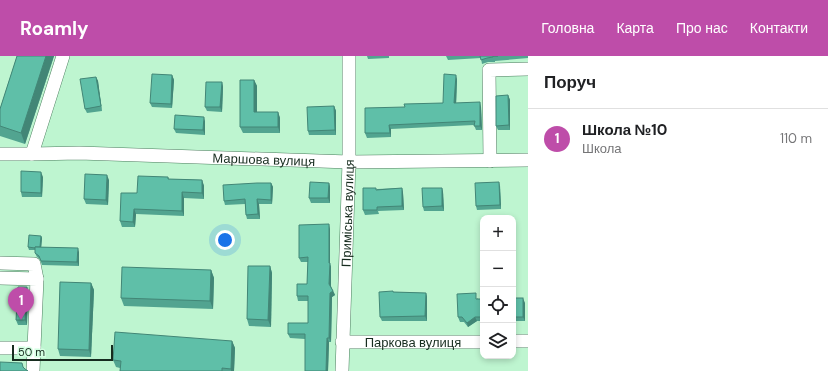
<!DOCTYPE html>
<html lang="uk">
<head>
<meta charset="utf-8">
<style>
  :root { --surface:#fff; --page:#f2f2f2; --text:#202124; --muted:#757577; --line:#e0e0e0; --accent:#be4da9 }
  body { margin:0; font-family:"DM Sans",sans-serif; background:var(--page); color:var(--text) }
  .controls { position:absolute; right:12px; bottom:12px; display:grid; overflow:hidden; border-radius:8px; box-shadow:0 2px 6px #0003 }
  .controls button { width:36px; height:36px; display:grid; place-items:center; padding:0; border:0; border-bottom:1px solid var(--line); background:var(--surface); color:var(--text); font:20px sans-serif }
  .scale { position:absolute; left:12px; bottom:10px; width:101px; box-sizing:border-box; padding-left:4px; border:2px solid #172c1f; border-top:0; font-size:11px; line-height:14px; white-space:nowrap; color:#172c1f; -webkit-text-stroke:3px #d4ffe2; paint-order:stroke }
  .you { position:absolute; left:225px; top:184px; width:14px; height:14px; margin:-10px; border:3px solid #fff; border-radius:50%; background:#1a73e8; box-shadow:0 0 0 6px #1a73e833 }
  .badge { display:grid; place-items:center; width:26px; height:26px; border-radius:50%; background:var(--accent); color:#fff; font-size:13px; font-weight:700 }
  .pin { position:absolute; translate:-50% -33px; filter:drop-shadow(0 1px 2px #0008) }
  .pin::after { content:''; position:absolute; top:21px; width:14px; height:12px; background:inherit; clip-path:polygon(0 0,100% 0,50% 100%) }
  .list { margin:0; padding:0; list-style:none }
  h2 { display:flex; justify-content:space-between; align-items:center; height:52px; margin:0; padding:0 16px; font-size:17px }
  h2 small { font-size:13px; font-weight:400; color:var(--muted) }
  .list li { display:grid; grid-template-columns:26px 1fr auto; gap:12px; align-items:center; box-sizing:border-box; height:60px; padding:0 16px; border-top:1px solid var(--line) }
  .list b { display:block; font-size:15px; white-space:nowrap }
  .list p { margin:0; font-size:13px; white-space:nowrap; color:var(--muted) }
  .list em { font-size:13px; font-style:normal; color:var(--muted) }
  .icon { flex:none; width:22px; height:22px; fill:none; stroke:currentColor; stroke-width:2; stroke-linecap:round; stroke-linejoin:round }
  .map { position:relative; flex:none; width:528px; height:315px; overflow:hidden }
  header { display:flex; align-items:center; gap:24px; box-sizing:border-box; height:56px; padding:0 20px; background:var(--accent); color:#fff }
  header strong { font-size:19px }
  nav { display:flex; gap:22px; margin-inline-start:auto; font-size:14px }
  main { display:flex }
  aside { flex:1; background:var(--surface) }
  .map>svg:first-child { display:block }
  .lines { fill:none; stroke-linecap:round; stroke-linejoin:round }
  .minor-casing { stroke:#4b7e5e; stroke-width:14 }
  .minor { stroke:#fff; stroke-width:13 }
  .wall { fill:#52a490 }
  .shaded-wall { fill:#428676 }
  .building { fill:#5fbfa8; stroke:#428676 }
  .labels { text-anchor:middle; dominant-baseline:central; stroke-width:3; stroke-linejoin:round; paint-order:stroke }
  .street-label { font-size:13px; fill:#172c1f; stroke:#d4ffe2 }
</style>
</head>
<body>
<header>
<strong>Roamly</strong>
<nav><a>Головна</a><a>Карта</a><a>Про нас</a><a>Контакти</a></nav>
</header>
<main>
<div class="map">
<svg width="528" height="315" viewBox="0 0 528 315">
  <rect width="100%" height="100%" fill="#bef5d0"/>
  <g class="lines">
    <defs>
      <g id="minor">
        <path id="s1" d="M 0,98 L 32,98 L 79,97 L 349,106 L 528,104"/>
        <path d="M 32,98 L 63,0"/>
        <path d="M 490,105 L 489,14 L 528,13"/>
        <path d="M 0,207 L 34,208 L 37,223"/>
        <path d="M 0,222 L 37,223 L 34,292 L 0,292"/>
        <path d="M 513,285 L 528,285"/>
        <path id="s2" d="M 342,286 L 483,286"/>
        <path d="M 33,315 L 34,292"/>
        <path id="s3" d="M 342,315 L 349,106 L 349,0"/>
      </g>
    </defs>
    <use href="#minor" class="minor-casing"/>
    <use href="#minor" class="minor"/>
  </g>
  <g class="wall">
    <path d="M 17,0 L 54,0 L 25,88 L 0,80 L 0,53 Z"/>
    <path d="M 367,0 L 389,0 L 389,2 L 368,3 Z"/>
    <path d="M 446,0 L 528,0 L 528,2 L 495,5 L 495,6 L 488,6 L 482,8 L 481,2 L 448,4 Z"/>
    <path d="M 172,19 L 174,24 L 172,52 L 152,51 L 150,47 Z"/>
    <path d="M 96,21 L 98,25 L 102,55 L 87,57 L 85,53 Z"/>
    <path d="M 457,23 L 456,47 L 481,51 L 482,74 L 476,74 L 474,69 L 391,73 L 391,81 L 367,82 L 365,77 L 405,51 L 443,47 Z"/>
    <path d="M 254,24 L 257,30 L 257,56 L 278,56 L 280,62 L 280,77 L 243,77 L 240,71 Z"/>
    <path d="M 222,26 L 223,31 L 222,56 L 207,55 L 205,51 Z"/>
    <path d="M 508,39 L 510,44 L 510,74 L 498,74 L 496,70 Z"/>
    <path d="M 334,50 L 336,55 L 336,79 L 309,79 L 308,75 Z"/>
    <path d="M 205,65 L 205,79 L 176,77 L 174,73 Z"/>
    <path d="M 43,121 L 42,141 L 22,141 L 21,136 Z"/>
    <path d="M 168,121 L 169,123 L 202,124 L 204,130 L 204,143 L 184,142 L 184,160 L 136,158 L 135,171 L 122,171 L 120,165 L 137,137 Z"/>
    <path d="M 109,124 L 108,149 L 86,148 L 84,143 Z"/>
    <path d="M 271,127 L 273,131 L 272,148 L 259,148 L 260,163 L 247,163 L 246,159 L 245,148 L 225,149 L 224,145 Z"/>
    <path d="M 329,127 L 330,131 L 330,147 L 311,147 L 309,142 Z"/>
    <path d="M 500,130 L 501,153 L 477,154 L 476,150 Z"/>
    <path d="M 402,132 L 403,137 L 404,154 L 378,155 L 379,158 L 365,159 L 363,154 L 377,133 Z"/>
    <path d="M 442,132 L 443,136 L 444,155 L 424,155 L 423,151 Z"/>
    <path d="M 330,173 L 330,208 L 331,211 L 331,230 L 335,239 L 332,241 L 331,286 L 329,286 L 328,315 L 305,315 L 305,283 L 290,282 L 288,278 L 308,267 L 308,245 L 298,245 L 297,240 L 307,228 L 308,206 L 301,206 L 299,202 Z"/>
    <path d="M 41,180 L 42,182 L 41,191 L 79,196 L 79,210 L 42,209 L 40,203 L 37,201 L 35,197 L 35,194 L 29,194 L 28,191 Z"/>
    <path d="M 270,210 L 272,217 L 271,271 L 249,270 L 247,263 Z"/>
    <path d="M 211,214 L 214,222 L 213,253 L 124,250 L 121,242 Z"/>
    <path d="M 91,227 L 94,234 L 91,301 L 60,300 L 58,293 Z"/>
    <path d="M 27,231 L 28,236 L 27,269 L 18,269 L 16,264 Z"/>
    <path d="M 393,236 L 426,237 L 427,241 L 427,265 L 382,265 L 380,261 Z"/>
    <path d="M 478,242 L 478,243 L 483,243 L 483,265 L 477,265 L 468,271 L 464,266 L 460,266 L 458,261 Z"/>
    <path d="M 513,242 L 525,247 L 525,265 L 513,265 Z"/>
    <path d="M 232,285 L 235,292 L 234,315 L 120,315 L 120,312 L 116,311 L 113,304 Z"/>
  </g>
  <g class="shaded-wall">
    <path d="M 46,0 L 54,0 L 25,88 L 21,77 Z"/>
    <path d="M 172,19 L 174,24 L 172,52 L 171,48 Z"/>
    <path d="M 456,19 L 457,23 L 456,51 L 454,47 Z"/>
    <path d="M 96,21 L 98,25 L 102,55 L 101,50 Z"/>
    <path d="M 254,24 L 257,30 L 257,62 L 254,56 Z"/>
    <path d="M 222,26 L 223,31 L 222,56 L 220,51 Z"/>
    <path d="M 508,39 L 510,44 L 510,74 L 509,69 Z"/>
    <path d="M 480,46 L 481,51 L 482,74 L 480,70 Z"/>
    <path d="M 334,50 L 336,55 L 336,79 L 335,74 Z"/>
    <path d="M 278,56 L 280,62 L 280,77 L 278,71 Z"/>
    <path d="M 204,61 L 205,65 L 205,79 L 203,74 Z"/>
    <path d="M 389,69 L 391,73 L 391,81 L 390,77 Z"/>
    <path d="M 41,116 L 43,121 L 42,141 L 41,137 Z"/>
    <path d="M 107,119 L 109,124 L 108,149 L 106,144 Z"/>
    <path d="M 202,124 L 204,130 L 204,143 L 202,137 Z"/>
    <path d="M 499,126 L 500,130 L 501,153 L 500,149 Z"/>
    <path d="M 271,127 L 273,131 L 272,148 L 271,144 Z"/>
    <path d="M 329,127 L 330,131 L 330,147 L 328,142 Z"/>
    <path d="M 402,132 L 403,137 L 404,154 L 402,150 Z"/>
    <path d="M 442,132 L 443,136 L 444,155 L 442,150 Z"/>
    <path d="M 182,136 L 184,142 L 184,160 L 182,155 Z"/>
    <path d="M 257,143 L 259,148 L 260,163 L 258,158 Z"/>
    <path d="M 134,153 L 136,158 L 135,171 L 133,166 Z"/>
    <path d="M 329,168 L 330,173 L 330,208 L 331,211 L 331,232 L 329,228 Z"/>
    <path d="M 41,180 L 42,182 L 41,194 L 40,192 Z"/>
    <path d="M 78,192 L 79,196 L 79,210 L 77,206 Z"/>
    <path d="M 270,210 L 272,217 L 271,271 L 268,264 Z"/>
    <path d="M 211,214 L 214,222 L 213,253 L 210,245 Z"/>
    <path d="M 91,227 L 94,234 L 91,301 L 89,294 Z"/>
    <path d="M 27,231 L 28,236 L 27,269 L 25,264 Z"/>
    <path d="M 333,235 L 335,239 L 332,241 L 331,286 L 329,282 L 330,237 Z"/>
    <path d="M 426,237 L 427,241 L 427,265 L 425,260 Z"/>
    <path d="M 523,242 L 525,247 L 525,265 L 523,261 Z"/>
    <path d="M 475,261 L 477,265 L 468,271 L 467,267 Z"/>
    <path d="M 327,282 L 329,286 L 328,315 L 326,315 Z"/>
    <path d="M 232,285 L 235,292 L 234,315 L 231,315 L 231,313 Z"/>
  </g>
  <g class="building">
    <path d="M 17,0 L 46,0 L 21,77 L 0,70 L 0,53 Z"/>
    <path d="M 480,0 L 498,0 L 493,0 L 493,1 L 487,2 L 481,4 Z"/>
    <path d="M 152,18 L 172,19 L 171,48 L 150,47 Z"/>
    <path d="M 444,18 L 456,19 L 454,47 L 480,46 L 480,70 L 474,70 L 475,65 L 389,69 L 390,77 L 365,77 L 365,52 L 405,51 L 404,48 L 443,47 Z"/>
    <path d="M 96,21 L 101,50 L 85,53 L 80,23 Z"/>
    <path d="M 240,24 L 254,24 L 254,56 L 278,56 L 278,71 L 240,71 Z"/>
    <path d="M 206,26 L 222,26 L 220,51 L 205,51 Z"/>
    <path d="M 508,39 L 509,69 L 496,70 L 496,40 Z"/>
    <path d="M 334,50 L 335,74 L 308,75 L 307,51 Z"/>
    <path d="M 175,59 L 204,61 L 203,74 L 174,73 Z"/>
    <path d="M 21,115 L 41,116 L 41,137 L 21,136 Z"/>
    <path d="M 85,118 L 107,119 L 106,144 L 84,143 Z"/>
    <path d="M 138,120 L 168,121 L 168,123 L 202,124 L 202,137 L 182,136 L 182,155 L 134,153 L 133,166 L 120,165 L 121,137 L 137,137 Z"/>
    <path d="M 310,126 L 329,127 L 328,142 L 309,142 Z"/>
    <path d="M 499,126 L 500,149 L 476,150 L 475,127 Z"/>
    <path d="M 257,127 L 271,127 L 271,144 L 257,143 L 258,158 L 246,159 L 245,143 L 224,145 L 223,129 Z"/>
    <path d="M 363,132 L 376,132 L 376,134 L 402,132 L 402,150 L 377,151 L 377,154 L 363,154 Z"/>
    <path d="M 422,132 L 442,132 L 442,150 L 423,151 Z"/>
    <path d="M 329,168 L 329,207 L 330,207 L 329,228 L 333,235 L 330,237 L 329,282 L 327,282 L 326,315 L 305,315 L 305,278 L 288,278 L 288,267 L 308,267 L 308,240 L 297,240 L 297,228 L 307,228 L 308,201 L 299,202 L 299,169 Z"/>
    <path d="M 29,179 L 41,180 L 40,191 L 35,191 L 35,192 L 28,191 Z"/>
    <path d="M 35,191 L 78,192 L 77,206 L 41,205 L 39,200 L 35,197 Z"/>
    <path d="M 248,210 L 270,210 L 268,264 L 247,263 Z"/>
    <path d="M 122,211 L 211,214 L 210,245 L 121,242 Z"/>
    <path d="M 60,226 L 91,227 L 89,294 L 58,293 Z"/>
    <path d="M 18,231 L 27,231 L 25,264 L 16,264 Z"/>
    <path d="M 393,235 L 393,236 L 426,237 L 425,260 L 380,261 L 379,236 Z"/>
    <path d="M 476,237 L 476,243 L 483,243 L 483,261 L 475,261 L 467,267 L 462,261 L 458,261 L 457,238 Z"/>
    <rect x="513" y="242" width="10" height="19"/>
    <path d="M 115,276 L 232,285 L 231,313 L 222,312 L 222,315 L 120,315 L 121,305 L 113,304 Z"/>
    <path d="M 0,306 L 22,307 L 23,311 L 25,313 L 28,315 L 0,315 Z"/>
  </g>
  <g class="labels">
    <g class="street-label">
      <text stroke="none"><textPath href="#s1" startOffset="264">Маршова вулиця</textPath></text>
      <text stroke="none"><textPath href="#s3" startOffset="158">Приміська вулиця</textPath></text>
      <text stroke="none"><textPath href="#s2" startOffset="71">Паркова вулиця</textPath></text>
    </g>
  </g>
</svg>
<div class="controls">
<button>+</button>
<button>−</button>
<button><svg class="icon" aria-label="locate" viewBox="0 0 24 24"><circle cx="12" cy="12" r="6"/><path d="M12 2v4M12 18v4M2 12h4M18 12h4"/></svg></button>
<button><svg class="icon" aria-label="layers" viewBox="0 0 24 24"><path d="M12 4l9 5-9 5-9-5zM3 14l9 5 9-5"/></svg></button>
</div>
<div class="scale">50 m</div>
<div class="you"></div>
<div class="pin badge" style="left:21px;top:264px">1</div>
</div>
<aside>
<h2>Поруч<small></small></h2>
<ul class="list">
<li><span class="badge">1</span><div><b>Школа №10</b><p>Школа</p></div><em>110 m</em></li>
</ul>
</aside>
</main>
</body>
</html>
